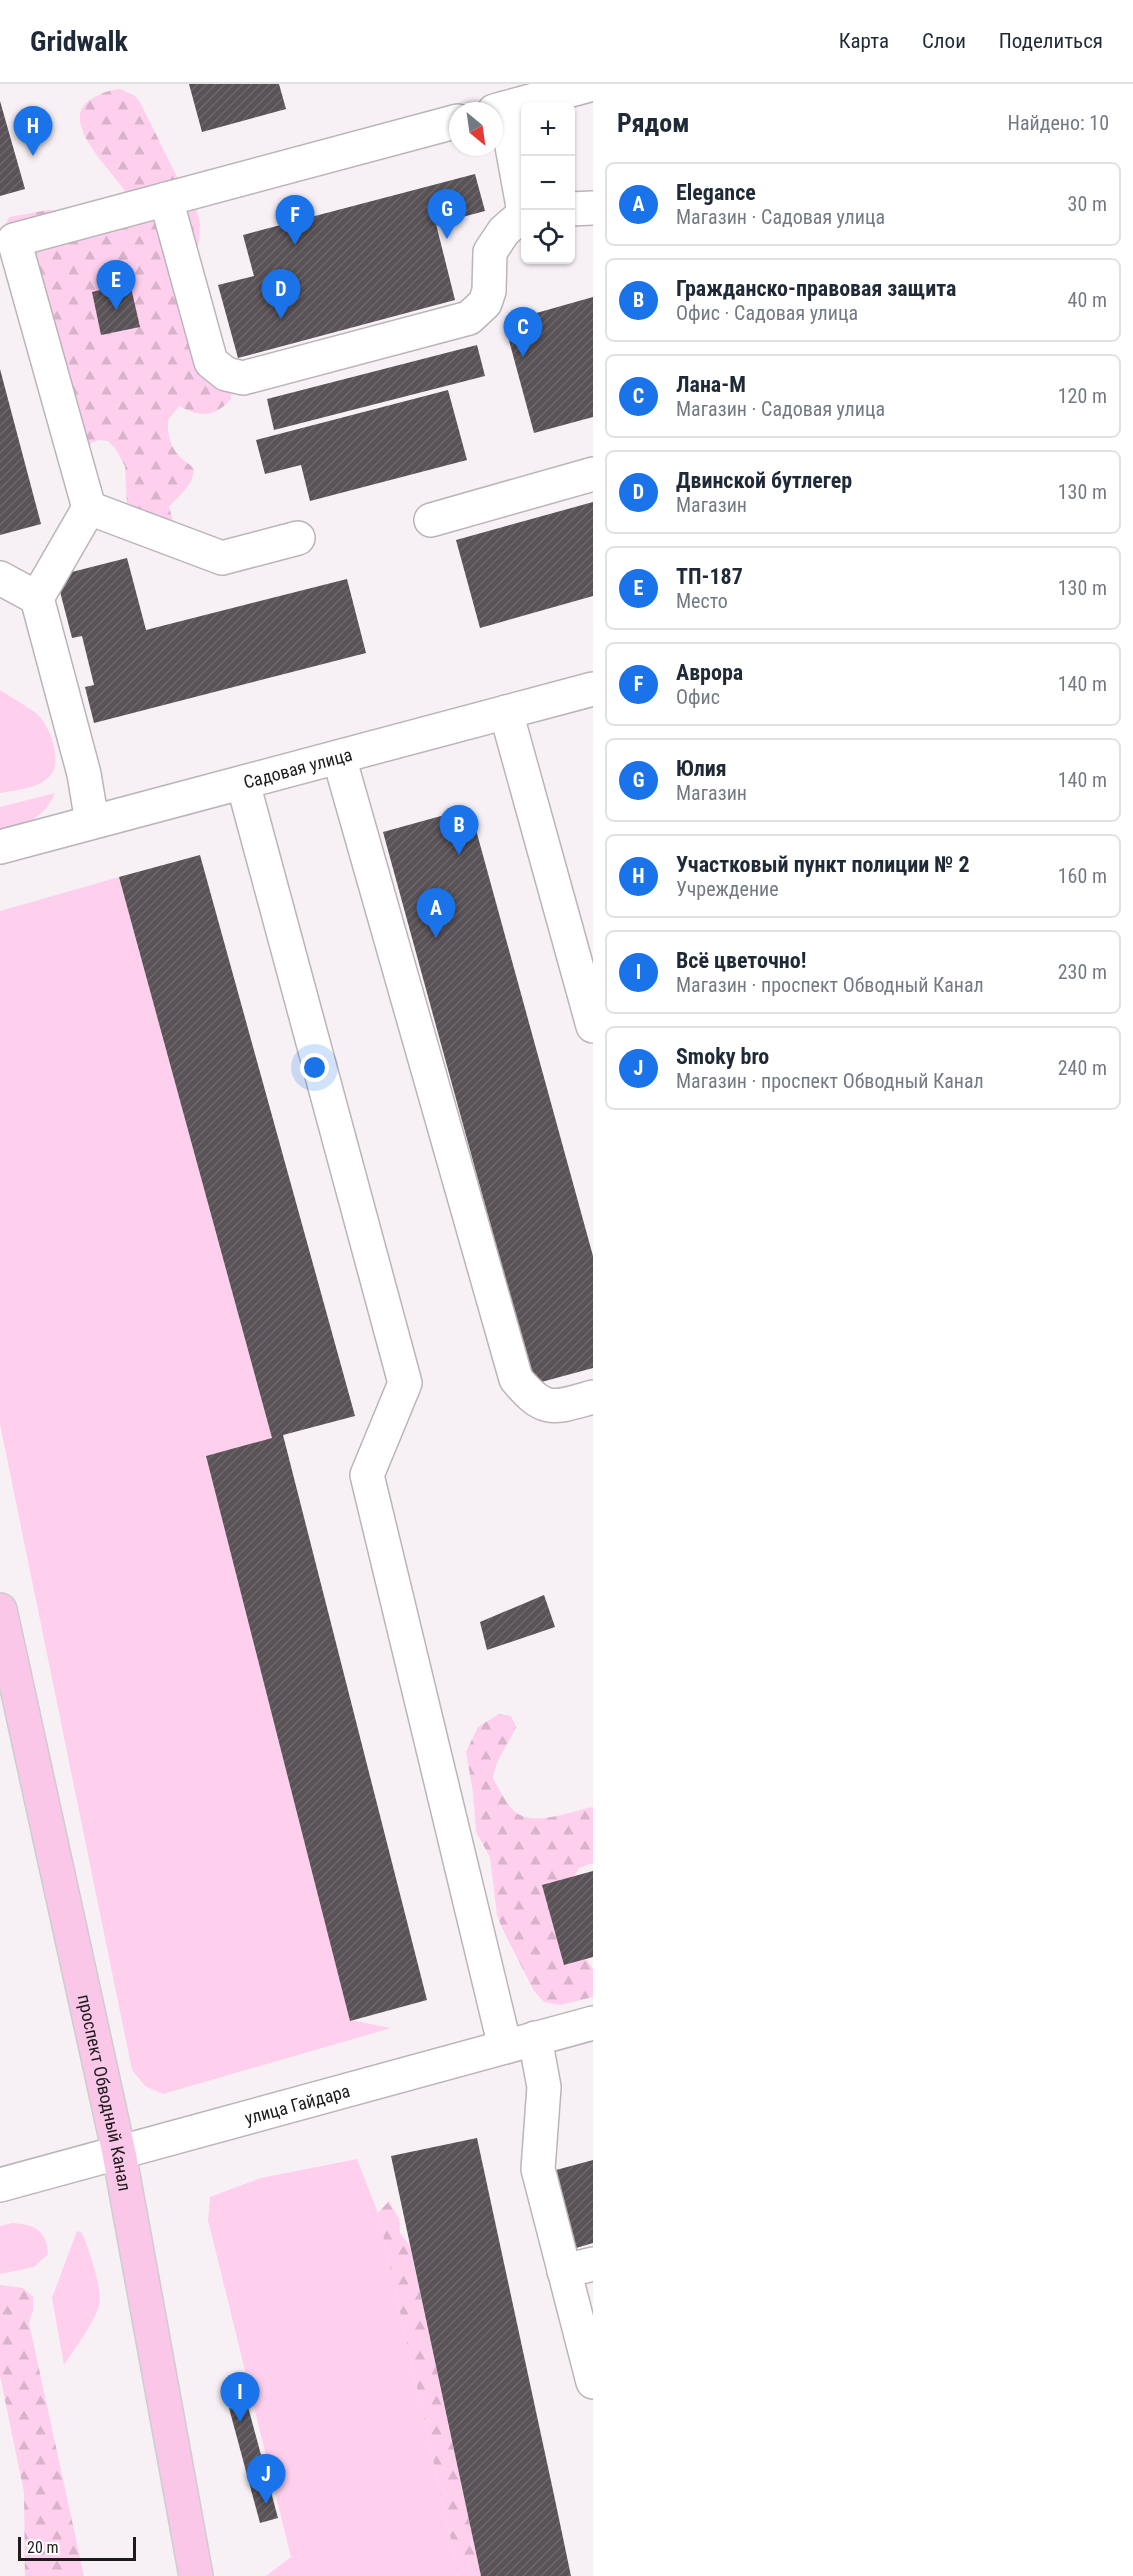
<!DOCTYPE html>
<html lang="ru">
<head>
<meta charset="utf-8">
<style>
  :root { --surface:#fff; --page:#f6f6f7; --text:#1f2937; --muted:#747a83; --line:#e0e1e3; --accent:#1a73e8 }
  body { margin:0; font-family:"Roboto Condensed",sans-serif; background:var(--page); color:var(--text) }
  .controls { position:absolute; right:18px; top:18px; display:grid; overflow:hidden; border-radius:9px; box-shadow:0 2px 4px #0004 }
  .controls button { width:54px; height:54px; display:grid; place-items:center; padding:0; border:0; border-bottom:2px solid var(--line); background:var(--surface); color:var(--text); font:30px sans-serif }
  .compass { position:absolute; left:449px; top:18px; width:54px; height:54px; border-radius:50%; background:var(--surface); box-shadow:0 2px 4px #0004; rotate:151deg }
  .scale { position:absolute; left:18px; bottom:15px; width:118px; box-sizing:border-box; padding-left:6px; border:3px solid #1e1b1d; border-top:0; font-size:16px; line-height:21px; white-space:nowrap; color:#1e1b1d; -webkit-text-stroke:4px #fff; paint-order:stroke }
  .you { position:absolute; left:315px; top:984px; width:21px; height:21px; margin:-15px; border:4px solid #fff; border-radius:50%; background:#1a73e8; box-shadow:0 0 0 9px #1a73e833 }
  .badge { display:grid; place-items:center; width:39px; height:39px; border-radius:50%; background:var(--accent); color:#fff; font-size:20px; font-weight:700 }
  .pin { position:absolute; translate:-50% -50px; filter:drop-shadow(0 2px 3px #0008) }
  .pin::after { content:''; position:absolute; top:32px; width:21px; height:18px; background:inherit; clip-path:polygon(0 0,100% 0,50% 100%) }
  .list { margin:0; padding:0; list-style:none }
  h2 { display:flex; justify-content:space-between; align-items:center; height:78px; margin:0; padding:0 24px; font-size:26px }
  h2 small { font-size:20px; font-weight:400; color:var(--muted) }
  .list li { display:grid; grid-template-columns:39px 1fr auto; gap:18px; align-items:center; box-sizing:border-box; height:84px; margin:0 12px 12px; padding:0 12px; border:2px solid var(--line); border-radius:9px }
  .list b { display:block; font-size:22px; white-space:nowrap }
  .list p { margin:0; font-size:20px; white-space:nowrap; color:var(--muted) }
  .list em { font-size:20px; font-style:normal; color:var(--muted) }
  .icon { flex:none; width:33px; height:33px; fill:none; stroke:currentColor; stroke-width:2; stroke-linecap:round; stroke-linejoin:round }
  .map { position:relative; flex:none; width:593px; height:2492px; overflow:hidden }
  header { display:flex; align-items:center; gap:36px; box-sizing:border-box; height:84px; padding:0 30px; background:var(--surface); border-bottom:2px solid var(--line) }
  header strong { font-size:28px }
  nav { display:flex; gap:33px; margin-inline-start:auto; font-size:21px }
  main { display:flex }
  aside { flex:1; background:var(--surface) }
  .map>svg:first-child { display:block }
  .green { fill:#fed0ed }
  .forest { fill:url(#forest-firs) }
  .building { fill:url(#building-hatch) }
  .lines { fill:none; stroke-linecap:round; stroke-linejoin:round }
  .minor-casing { stroke:#bbb4b9; stroke-width:36 }
  .major-casing { stroke:#cecdcd; stroke-width:36 }
  .minor { stroke:#fff; stroke-width:33 }
  .major { stroke:#fac7e9; stroke-width:33 }
  .labels { text-anchor:middle; dominant-baseline:central; stroke-width:6; stroke-linejoin:round; paint-order:stroke }
  .street-label { font-size:18px; fill:#1e1b1d; stroke:#fff }
</style>
</head>
<body>
<header>
<strong>Gridwalk</strong>
<nav><a>Карта</a><a>Слои</a><a>Поделиться</a></nav>
</header>
<main>
<div class="map">
<svg width="593" height="2492" viewBox="0 0 593 2492">
  <defs>
    <pattern id="forest-firs" width="22" height="20" patternUnits="userSpaceOnUse" patternTransform="scale(1.5)"><rect width="22" height="20" fill="#fed0ed"/><path d="M5 1l3.5 6h-7zM16 11l3.5 6h-7z" fill="#d9b2cb"/></pattern>
    <pattern id="building-hatch" width="6" height="6" patternUnits="userSpaceOnUse" patternTransform="scale(1.5)"><rect width="6" height="6" fill="#595256"/><path d="M-1 1l2-2M0 6l6-6M5 7l2-2" fill="none" stroke="#6d676a"/></pattern>
  </defs>
  <rect width="100%" height="100%" fill="#f7f0f4"/>
  <g class="green">
    <path d="M 0,606 C 12,614 25,621 36,629 C 50,641 64,679 49,693 C 37,705 15,706 0,709 Z"/>
    <path d="M 55,709 C 44,735 25,740 0,748 L 0,723 Z"/>
    <path d="M 119,793 L 272,1354 L 305,1346 L 206,1372 L 350,1936 L 391,1944 L 163,2010 L 145,2002 L 132,1986 L 0,1340 L 0,827 Z"/>
    <path d="M 357,2075 L 378,2129 L 459,2492 L 266,2492 L 291,2473 L 208,2136 L 210,2113 L 261,2094 Z"/>
    <path d="M 13,2139 C 35,2141 46,2145 48,2170 L 34,2183 L 0,2190 L 0,2142 Z"/>
    <path d="M 77,2147 L 82,2149 C 89,2164 100,2199 100,2216 C 100,2231 73,2267 64,2281 L 52,2214 Z"/>
  </g>
  <g class="forest">
    <path d="M 120,5 L 134,11 L 140,18 L 178,95 L 196,123 L 200,140 L 199,158 L 193,175 L 231,306 L 231,315 C 214,334 200,333 179,322 L 168,336 C 167,349 170,363 180,373 C 185,378 190,379 194,386 C 192,403 179,411 169,423 L 174,440 L 162,462 L 153,466 L 145,460 L 127,422 L 125,382 L 115,364 L 108,357 L 98,356 L 88,361 L 51,346 L 18,234 L 0,150 L 9,133 L 48,126 L 81,126 L 128,112 C 116,89 53,36 93,14 C 102,9 109,6 120,5 Z"/>
    <path d="M 499,1630 L 511,1632 L 516,1643 C 508,1661 496,1674 493,1694 C 499,1705 505,1718 514,1727 C 533,1744 571,1727 593,1723 L 593,1779 L 579,1784 L 570,1799 L 577,1860 L 593,1885 L 593,1913 L 560,1921 L 544,1918 L 534,1907 L 502,1844 L 497,1831 L 490,1773 L 476,1748 L 473,1708 L 466,1668 L 478,1643 Z"/>
    <path d="M 389,2117 L 399,2135 L 400,2149 L 410,2162 L 481,2492 L 459,2492 L 378,2129 Z"/>
    <path d="M 0,2201 L 23,2204 L 33,2213 L 33,2226 L 29,2239 L 84,2492 L 25,2492 L 24,2408 L 0,2292 Z"/>
  </g>
  <g class="building">
    <path d="M 189,0 L 279,0 L 286,25 L 202,48 Z"/>
    <path d="M 0,17 L 25,105 L 0,112 Z"/>
    <path d="M 475,90 L 485,127 L 436,140 L 455,216 L 238,274 L 218,201 L 254,192 L 243,151 Z"/>
    <path d="M 130,199 L 140,243 L 101,251 L 92,208 Z"/>
    <path d="M 593,213 L 593,333 L 534,349 L 504,238 Z"/>
    <path d="M 477,261 L 485,292 L 274,346 L 267,315 Z"/>
    <path d="M 0,285 L 41,440 L 0,451 Z"/>
    <path d="M 448,306 L 467,376 L 310,417 L 301,381 L 265,390 L 256,356 Z"/>
    <path d="M 593,418 L 593,512 L 480,544 L 456,456 Z"/>
    <path d="M 127,474 L 146,546 L 347,495 L 366,569 L 94,639 L 85,603 L 94,601 L 82,552 L 72,554 L 56,492 Z"/>
    <path d="M 470,724 L 593,1172 L 593,1284 L 534,1300 L 383,748 Z"/>
    <path d="M 200,771 L 355,1332 L 283,1351 L 427,1916 L 350,1937 L 206,1372 L 272,1354 L 119,793 Z"/>
    <path d="M 544,1511 L 555,1543 L 487,1566 L 480,1538 Z"/>
    <path d="M 593,1787 L 593,1873 L 564,1881 L 542,1801 Z"/>
    <path d="M 477,2054 L 554,2411 L 571,2492 L 481,2492 L 391,2072 Z"/>
    <path d="M 593,2076 L 593,2159 L 566,2167 L 545,2089 Z"/>
    <path d="M 247,2319 L 278,2434 L 260,2439 L 229,2324 Z"/>
  </g>
  <g class="lines">
    <defs>
      <g id="minor">
        <path d="M 505,24 L 524,128"/>
        <path d="M 494,27 L 593,0"/>
        <path d="M 166,115 L 211,278 L 226,290 L 243,294 L 469,234 L 485,219 L 489,207 L 490,168 L 504,147 L 526,128"/>
        <path d="M 570,125 L 593,124"/>
        <path d="M 89,424 L 222,474 L 298,454"/>
        <path d="M 431,436 L 593,390"/>
        <path d="M 0,494 L 37,514 L 84,690 L 92,738"/>
        <path d="M 37,514 L 89,424 L 14,156 L 458,37"/>
        <path d="M 506,628 L 593,942"/>
        <path d="M 339,673 L 516,1295 C 545,1330 553,1324 593,1313"/>
        <path d="M 243,699 L 405,1299 L 367,1391 L 505,1963"/>
        <path id="s1" d="M 0,763 L 593,605"/>
        <path d="M 535,1954 L 544,2003 L 538,2085 L 593,2298"/>
        <path id="s2" d="M 0,2101 L 593,1939"/>
        <path d="M 564,2187 L 593,2180"/>
      </g>
      <g id="major">
        <path id="s3" d="M 0,1526 L 119,2069 L 196,2492"/>
      </g>
    </defs>
    <use href="#minor" class="minor-casing"/>
    <use href="#major" class="major-casing"/>
    <use href="#minor" class="minor"/>
    <use href="#major" class="major"/>
  </g>
  <g class="labels">
    <g class="street-label">
      <text stroke="none"><textPath href="#s1" startOffset="308">Садовая улица</textPath></text>
      <text stroke="none"><textPath href="#s3" startOffset="494">проспект Обводный Канал</textPath></text>
      <text stroke="none"><textPath href="#s2" startOffset="308">улица Гайдара</textPath></text>
    </g>
  </g>
</svg>
<div class="controls">
<button>+</button>
<button>−</button>
<button><svg class="icon" aria-label="locate" viewBox="0 0 24 24"><circle cx="12" cy="12" r="6"/><path d="M12 2v4M12 18v4M2 12h4M18 12h4"/></svg></button>
</div>
<svg class="compass" viewBox="-18 -18 36 36"><path d="M0-13l5 13h-10z" fill="#e53935"/><path d="M0 13l5-13h-10z" fill="#747a83"/></svg>
<div class="scale">20 m</div>
<div class="you"></div>
<div class="pin badge" style="left:436px;top:854px">A</div>
<div class="pin badge" style="left:459px;top:771px">B</div>
<div class="pin badge" style="left:523px;top:273px">C</div>
<div class="pin badge" style="left:281px;top:235px">D</div>
<div class="pin badge" style="left:116px;top:226px">E</div>
<div class="pin badge" style="left:295px;top:161px">F</div>
<div class="pin badge" style="left:447px;top:155px">G</div>
<div class="pin badge" style="left:33px;top:72px">H</div>
<div class="pin badge" style="left:240px;top:2338px">I</div>
<div class="pin badge" style="left:266px;top:2420px">J</div>
</div>
<aside>
<h2>Рядом<small>Найдено: 10</small></h2>
<ul class="list">
<li><span class="badge">A</span><div><b>Elegance</b><p>Магазин · Садовая улица</p></div><em>30 m</em></li>
<li><span class="badge">B</span><div><b>Гражданско-правовая защита</b><p>Офис · Садовая улица</p></div><em>40 m</em></li>
<li><span class="badge">C</span><div><b>Лана-М</b><p>Магазин · Садовая улица</p></div><em>120 m</em></li>
<li><span class="badge">D</span><div><b>Двинской бутлегер</b><p>Магазин</p></div><em>130 m</em></li>
<li><span class="badge">E</span><div><b>ТП-187</b><p>Место</p></div><em>130 m</em></li>
<li><span class="badge">F</span><div><b>Аврора</b><p>Офис</p></div><em>140 m</em></li>
<li><span class="badge">G</span><div><b>Юлия</b><p>Магазин</p></div><em>140 m</em></li>
<li><span class="badge">H</span><div><b>Участковый пункт полиции № 2</b><p>Учреждение</p></div><em>160 m</em></li>
<li><span class="badge">I</span><div><b>Всё цветочно!</b><p>Магазин · проспект Обводный Канал</p></div><em>230 m</em></li>
<li><span class="badge">J</span><div><b>Smoky bro</b><p>Магазин · проспект Обводный Канал</p></div><em>240 m</em></li>
</ul>
</aside>
</main>
</body>
</html>
